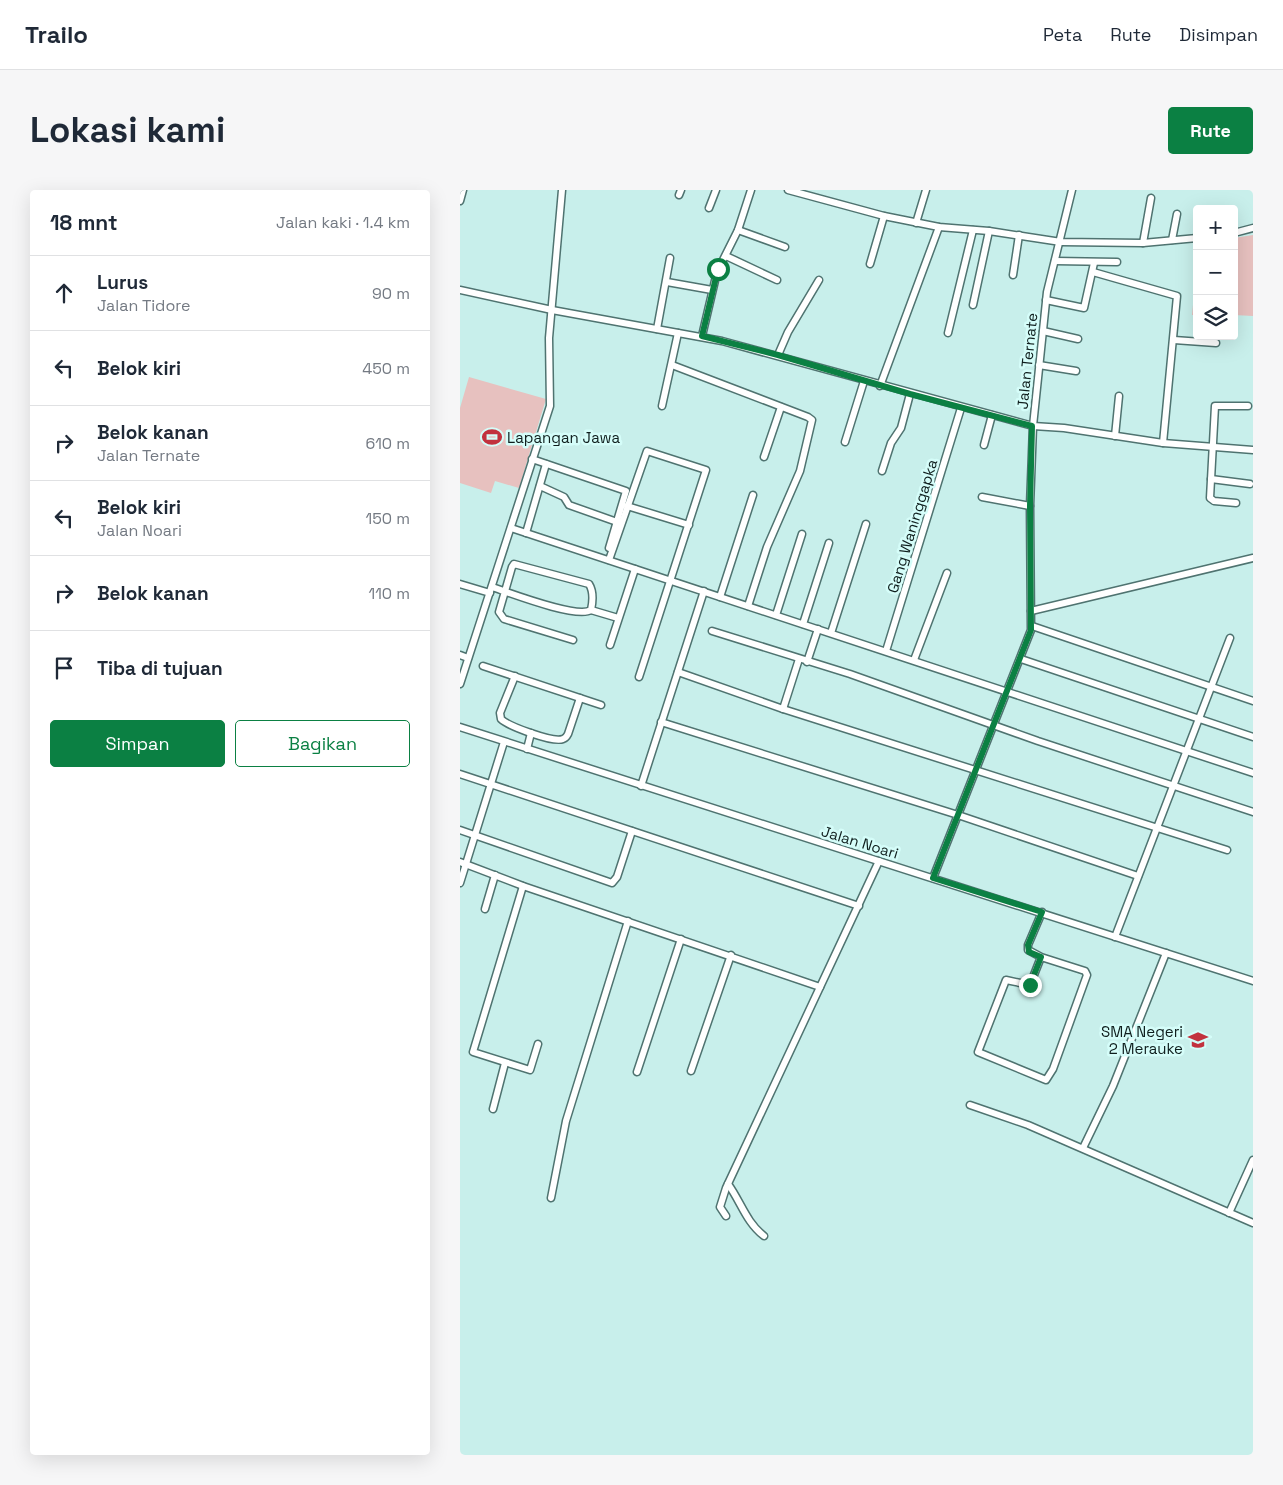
<!DOCTYPE html>
<html lang="id">
<head>
<meta charset="utf-8">
<style>
  :root { --surface:#fff; --page:#f6f6f7; --text:#1f2937; --muted:#747a83; --line:#e0e1e3; --accent:#0b8043 }
  body { margin:0; font-family:"Space Grotesk",sans-serif; background:var(--page); color:var(--text) }
  .controls { position:absolute; right:15px; top:15px; display:grid; overflow:hidden; border-radius:5px; box-shadow:0 5px 20px #0002 }
  .controls button { width:45px; height:45px; display:grid; place-items:center; padding:0; border:0; border-bottom:1px solid var(--line); background:var(--surface); color:var(--text); font:25px sans-serif }
  .stop { position:absolute; width:15px; height:15px; margin:-11px; border:4px solid #0b8043; border-radius:50%; background:#fff }
  .stop.end { background:#0b8043; border-color:#fff; box-shadow:0 1px 5px #0008 }
  .list { margin:0; padding:0; list-style:none }
  h2 { display:flex; justify-content:space-between; align-items:center; height:65px; margin:0; padding:0 20px; font-size:21px }
  h2 small { font-size:16px; font-weight:400; color:var(--muted) }
  .list li { display:grid; grid-template-columns:32px 1fr auto; gap:15px; align-items:center; box-sizing:border-box; height:75px; padding:0 20px; border-top:1px solid var(--line) }
  .list b { display:block; font-size:19px; white-space:nowrap }
  .list p { margin:0; font-size:16px; white-space:nowrap; color:var(--muted) }
  .list em { font-size:16px; font-style:normal; color:var(--muted) }
  .actions { display:flex; gap:10px; padding:15px 20px }
  .actions a { flex:1; padding:11px 0; border:1px solid var(--accent); border-radius:5px; text-align:center; font-size:18px; color:var(--accent) }
  .actions .main { background:var(--accent); color:#fff }
  .icon { flex:none; width:28px; height:28px; fill:none; stroke:currentColor; stroke-width:2; stroke-linecap:round; stroke-linejoin:round }
  .map { position:relative; flex:none; width:793px; height:1265px; overflow:hidden; border-radius:5px }
  header { display:flex; align-items:center; gap:30px; box-sizing:border-box; height:70px; padding:0 25px; background:var(--surface); border-bottom:1px solid var(--line) }
  header strong { font-size:24px }
  nav { display:flex; gap:28px; margin-inline-start:auto; font-size:18px }
  .intro { display:flex; align-items:center; justify-content:space-between; box-sizing:border-box; height:120px; padding:0 30px }
  h1 { margin:0; font-size:35px }
  .button { padding:12px 22px; border-radius:5px; background:var(--accent); color:#fff; font-size:18px; font-weight:700 }
  main { display:flex; gap:30px; padding:0 30px }
  aside { flex:1; background:var(--surface); border-radius:5px; box-shadow:0 5px 20px #0002 }
  .map>svg:first-child { display:block }
  .pitch { fill:#e7c1bf }
  .lines { fill:none; stroke-linecap:round; stroke-linejoin:round }
  .minor-casing { stroke:#4f7370; stroke-width:9 }
  .minor { stroke:#fff; stroke-width:6 }
  .route { stroke:#0b8043; stroke-width:6 }
  .labels { text-anchor:middle; dominant-baseline:central; stroke-width:5; stroke-linejoin:round; paint-order:stroke }
  .street-label { font-size:15px; fill:#0f1e1d; stroke:#d5fdf9 }
  .poi-label { font-size:15px; fill:#0f1e1d; stroke:#d5fdf9; text-anchor:start }
</style>
</head>
<body>
<header>
<strong>Trailo</strong>
<nav><a>Peta</a><a>Rute</a><a>Disimpan</a></nav>
</header>
<div class="intro"><h1>Lokasi kami</h1><a class="button">Rute</a></div>
<main>
<aside>
<h2>18 mnt<small>Jalan kaki · 1.4 km</small></h2>
<ul class="list">
<li><svg class="icon" aria-label="ahead" viewBox="0 0 24 24"><path d="M12 20V5M6 11l6-6 6 6"/></svg><div><b>Lurus</b><p>Jalan Tidore</p></div><em>90 m</em></li>
<li><svg class="icon" aria-label="left" viewBox="0 0 24 24"><path d="M17 20v-9H6M10 6l-5 5 5 5"/></svg><div><b>Belok kiri</b></div><em>450 m</em></li>
<li><svg class="icon" aria-label="right" viewBox="0 0 24 24"><path d="M7 20v-9h11M14 6l5 5-5 5"/></svg><div><b>Belok kanan</b><p>Jalan Ternate</p></div><em>610 m</em></li>
<li><svg class="icon" aria-label="left" viewBox="0 0 24 24"><path d="M17 20v-9H6M10 6l-5 5 5 5"/></svg><div><b>Belok kiri</b><p>Jalan Noari</p></div><em>150 m</em></li>
<li><svg class="icon" aria-label="right" viewBox="0 0 24 24"><path d="M7 20v-9h11M14 6l5 5-5 5"/></svg><div><b>Belok kanan</b></div><em>110 m</em></li>
<li><svg class="icon" aria-label="arrive" viewBox="0 0 24 24"><path d="M6 21V4h12l-3 4 3 4H6"/></svg><div><b>Tiba di tujuan</b></div></li>
</ul>
<div class="actions"><a class="main">Simpan</a><a>Bagikan</a></div>
</aside>
<div class="map">
<svg width="793" height="1265" viewBox="0 0 793 1265">
  <rect width="100%" height="100%" fill="#c8efeb"/>
  <g class="pitch">
    <path d="M 793,45 L 793,126 L 774,125 L 774,48 Z"/>
    <path d="M 737,74 L 737,125 L 732,125 Z"/>
    <path d="M 9,187 L 86,209 L 59,298 L 35,291 L 31,303 L 0,293 L 0,218 Z"/>
  </g>
  <g class="lines">
    <defs>
      <g id="minor">
        <path d="M 328,0 L 424,26 L 479,37 L 529,41 L 601,52 L 683,53 L 737,48"/>
        <path d="M 219,5 L 221,0"/>
        <path d="M 0,11 L 3,0"/>
        <path d="M 249,18 L 256,0"/>
        <path d="M 456,33 L 466,0"/>
        <path d="M 278,40 L 325,57"/>
        <path d="M 774,43 L 793,38"/>
        <path d="M 712,50 L 717,24"/>
        <path d="M 683,53 L 691,8"/>
        <path d="M 266,66 L 317,90"/>
        <path d="M 595,71 L 657,72"/>
        <path d="M 410,74 L 424,26"/>
        <path d="M 633,82 L 717,106 L 703,253"/>
        <path d="M 553,85 L 559,45"/>
        <path d="M 207,92 L 252,100"/>
        <path d="M 0,100 L 92,120 L 262,151 L 573,236 L 604,238 L 703,253 L 793,260"/>
        <path d="M 586,110 L 624,118 L 634,73"/>
        <path d="M 513,115 L 529,41"/>
        <path d="M 197,139 L 210,68"/>
        <path d="M 583,141 L 618,149"/>
        <path d="M 488,143 L 513,40"/>
        <path d="M 242,146 L 257,82 L 278,40 L 291,0"/>
        <path d="M 714,150 L 756,153"/>
        <path d="M 318,165 L 328,142 L 359,90"/>
        <path d="M 212,175 L 348,227 L 352,230 L 340,281 L 307,357 L 288,416"/>
        <path d="M 579,175 L 616,181"/>
        <path d="M 420,196 L 479,37"/>
        <path d="M 202,216 L 218,143"/>
        <path d="M 655,246 L 659,206"/>
        <path d="M 385,252 L 404,191"/>
        <path d="M 524,255 L 532,225"/>
        <path d="M 304,267 L 321,217"/>
        <path d="M 72,269 L 166,301 L 149,358"/>
        <path d="M 422,281 L 431,253 L 441,238 L 450,204"/>
        <path d="M 751,289 L 790,294"/>
        <path d="M 80,296 L 104,307 L 109,315 L 157,332"/>
        <path d="M 522,307 L 570,316"/>
        <path d="M 776,313 L 754,311 L 750,308 L 755,216 L 788,216"/>
        <path d="M 167,316 L 229,335"/>
        <path d="M 51,338 L 793,583"/>
        <path d="M 66,343 L 86,274"/>
        <path d="M 149,370 L 187,261 L 246,280 L 179,487"/>
        <path d="M 0,394 L 30,403"/>
        <path d="M 32,397 C 50,403 117,429 131,420 C 133,411 134,402 129,394 L 54,374 L 52,377 L 39,422 L 44,429 L 113,450"/>
        <path d="M 260,407 L 293,305"/>
        <path d="M 131,420 L 158,428"/>
        <path d="M 571,421 L 793,368"/>
        <path d="M 316,425 L 342,344"/>
        <path d="M 343,434 L 369,353"/>
        <path d="M 572,436 L 793,511"/>
        <path d="M 252,441 L 390,484 L 578,551 L 793,622"/>
        <path d="M 371,443 L 406,334"/>
        <path d="M 150,455 L 175,379"/>
        <path d="M 426,461 L 501,218"/>
        <path d="M 0,465 L 8,468"/>
        <path d="M 561,469 L 793,547"/>
        <path d="M 454,470 L 487,383"/>
        <path d="M 347,472 L 358,439"/>
        <path d="M 23,476 L 141,515"/>
        <path d="M 218,482 L 323,519 L 767,660"/>
        <path d="M 55,486 L 40,523 L 41,529 C 48,536 93,553 103,549 C 106,548 107,546 108,544 L 120,508"/>
        <path d="M 0,494 L 90,216 L 89,148 L 102,0"/>
        <path d="M 323,519 L 339,469"/>
        <path d="M 201,532 L 498,625 L 678,686"/>
        <path d="M 0,537 L 793,791"/>
        <path d="M 67,559 L 71,543"/>
        <path d="M 0,584 L 399,716"/>
        <path d="M 181,596 L 244,401"/>
        <path d="M 0,640 L 152,693 L 157,687 L 172,641"/>
        <path d="M 0,672 L 63,696 L 360,797"/>
        <path d="M 473,688 L 571,440 L 570,316 L 573,236 L 587,102 L 612,0"/>
        <path d="M 0,693 L 44,552"/>
        <path d="M 63,696 L 13,862 L 70,880 L 78,854"/>
        <path d="M 25,719 L 35,685"/>
        <path d="M 655,747 L 770,448"/>
        <path d="M 581,767 L 570,795 L 546,790 L 518,862 L 586,890 L 593,879 L 627,785 L 625,781 L 581,767 L 568,760 L 568,755 L 582,722"/>
        <path d="M 231,881 L 271,765"/>
        <path d="M 177,882 L 221,749"/>
        <path d="M 510,915 L 568,935 L 793,1033"/>
        <path d="M 33,919 L 45,873"/>
        <path d="M 623,958 L 653,896 L 706,763"/>
        <path d="M 268,994 C 281,1012 286,1032 304,1046"/>
        <path d="M 91,1008 L 106,931 L 168,731"/>
        <path d="M 769,1023 L 793,970"/>
        <path d="M 266,1026 L 260,1017 L 266,998 L 419,671"/>
      </g>
    </defs>
    <use href="#minor" class="minor-casing"/>
    <use href="#minor" class="minor"/>
  </g>
  <g class="lines">
    <path class="route" d="M 258,79 L 242,146 L 318,165 L 450,204 L 572,236 L 570,316 L 571,440 L 473,688 L 582,722 L 568,755 L 569,762 L 581,767 L 570,795"/>
  </g>
  <defs>
    <symbol id="stadium-bare" viewBox="-9 -9 18 18"><path d="M0-5a6.5 5 0 1 0 0 10a6.5 5 0 1 0 0-10ZM-3.5-1.8h7v3.6h-7Z" fill="#c2323e" stroke="#d5fdf9" stroke-width="2.5" paint-order="stroke"/></symbol>
    <symbol id="school-bare" viewBox="-9 -9 18 18"><path d="M0-5L7-2L0 1L-7-2ZM-4 1L0 2.5L4 1V4Q0 6-4 4Z" fill="#c2323e" stroke="#d5fdf9" stroke-width="2.5" paint-order="stroke"/></symbol>
  </defs>
  <g fill-rule="evenodd">
    <use href="#stadium-bare" x="18" y="233" width="28" height="28"/>
    <use href="#school-bare" x="724" y="836" width="28" height="28"/>
  </g>
  <g class="labels">
    <g class="street-label">
      <text transform="translate(567 171) rotate(-84)">Jalan Ternate</text>
      <text transform="translate(452 336) rotate(-73)">Gang Waninggapka</text>
      <text transform="translate(400 652) rotate(17)">Jalan Noari</text>
    </g>
    <g class="poi-label">
      <text x="47" y="247">Lapangan Jawa</text>
      <text x="723" y="841" text-anchor="end">SMA Negeri<tspan x="723" dy="17">2 Merauke</tspan></text>
    </g>
  </g>
</svg>
<div class="controls">
<button>+</button>
<button>−</button>
<button><svg class="icon" aria-label="layers" viewBox="0 0 24 24"><path d="M12 4l9 5-9 5-9-5zM3 14l9 5 9-5"/></svg></button>
</div>
<div class="stop" style="left:258px;top:79px"></div>
<div class="stop end" style="left:570px;top:795px"></div>
</div>
</main>
</body>
</html>
